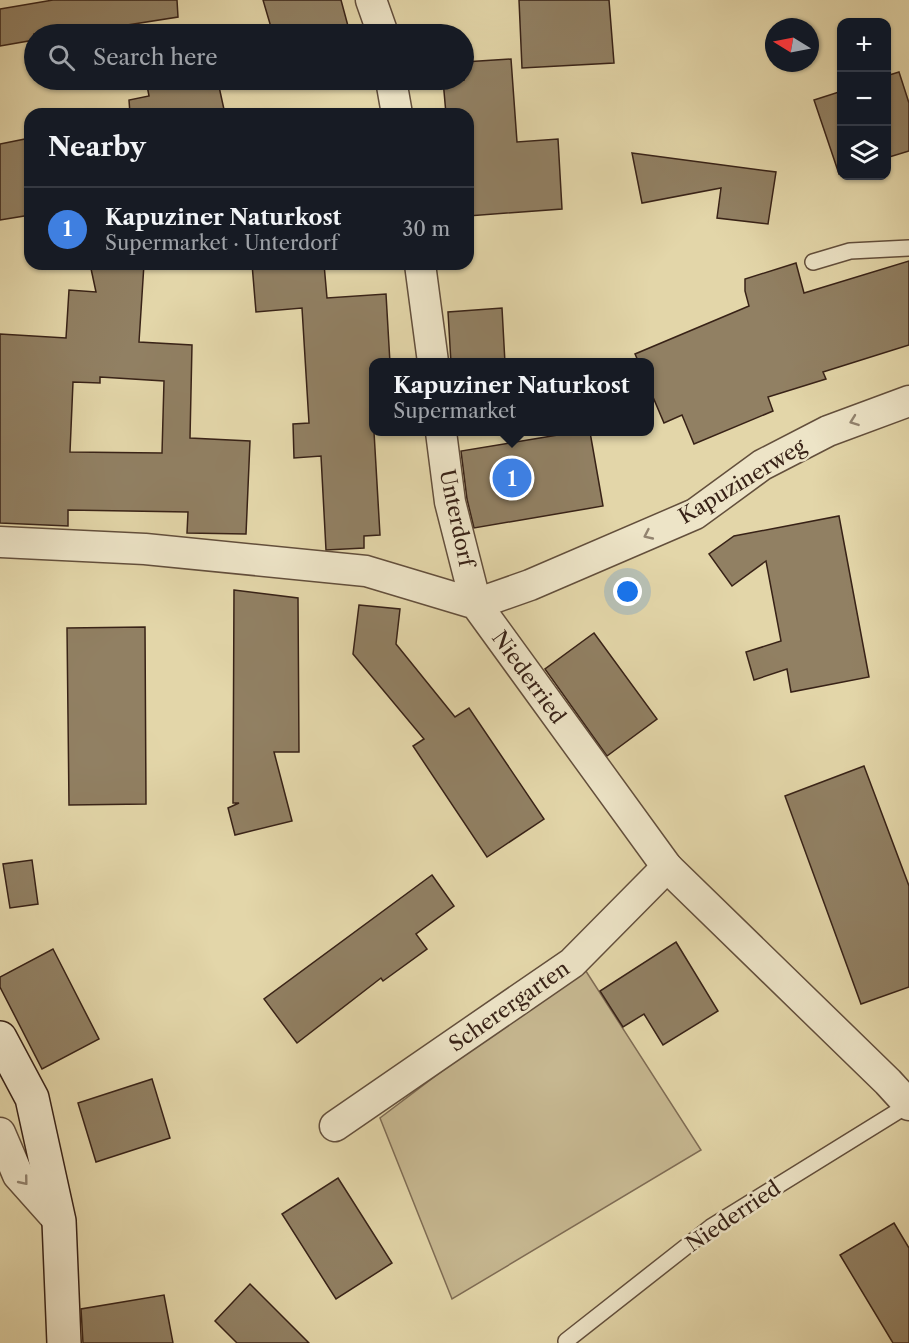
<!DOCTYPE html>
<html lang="en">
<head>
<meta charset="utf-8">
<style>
  :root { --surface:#171b24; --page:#20242c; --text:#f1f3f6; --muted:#9ea1a6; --line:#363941; --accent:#2563eb }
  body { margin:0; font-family:"Libre Caslon Text",serif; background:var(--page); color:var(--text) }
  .controls { position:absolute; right:18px; top:18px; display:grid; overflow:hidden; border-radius:12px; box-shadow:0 2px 4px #0004 }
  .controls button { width:54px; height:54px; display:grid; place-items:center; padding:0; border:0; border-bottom:2px solid var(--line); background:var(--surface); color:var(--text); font:30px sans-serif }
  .compass { position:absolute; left:765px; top:18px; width:54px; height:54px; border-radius:50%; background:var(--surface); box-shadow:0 2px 4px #0004; rotate:280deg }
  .you { position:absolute; left:628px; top:592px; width:21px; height:21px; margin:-15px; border:4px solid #fff; border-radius:50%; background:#1a73e8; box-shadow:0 0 0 9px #1a73e833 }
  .badge { display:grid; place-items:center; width:39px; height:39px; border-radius:50%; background:var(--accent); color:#fff; font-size:20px; font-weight:700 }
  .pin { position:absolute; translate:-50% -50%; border:3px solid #fff; box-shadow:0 2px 6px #0006 }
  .popup { position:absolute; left:369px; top:358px; width:285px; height:78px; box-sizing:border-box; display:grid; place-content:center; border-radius:12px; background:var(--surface); filter:drop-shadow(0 2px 4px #0005); font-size:20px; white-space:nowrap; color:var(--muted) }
  .popup b { font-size:22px; color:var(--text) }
  .popup::after { content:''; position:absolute; left:50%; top:100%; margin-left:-12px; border:12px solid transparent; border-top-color:var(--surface) }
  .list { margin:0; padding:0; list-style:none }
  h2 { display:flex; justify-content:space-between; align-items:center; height:78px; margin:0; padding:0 24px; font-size:26px }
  h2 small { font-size:20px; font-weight:400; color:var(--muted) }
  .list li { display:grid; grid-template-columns:39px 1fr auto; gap:18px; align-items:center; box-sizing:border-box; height:84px; padding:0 24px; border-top:2px solid var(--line) }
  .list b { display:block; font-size:22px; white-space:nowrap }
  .list p { margin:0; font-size:20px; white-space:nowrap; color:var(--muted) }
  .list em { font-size:20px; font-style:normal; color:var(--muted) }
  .icon { flex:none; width:33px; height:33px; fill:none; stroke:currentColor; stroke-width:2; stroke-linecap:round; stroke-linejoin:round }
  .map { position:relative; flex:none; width:909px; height:1343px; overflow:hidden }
  .search { position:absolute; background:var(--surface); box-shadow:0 2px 4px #0004; left:24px; top:24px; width:450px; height:66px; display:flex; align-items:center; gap:15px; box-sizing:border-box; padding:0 21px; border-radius:33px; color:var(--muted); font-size:22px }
  .panel { position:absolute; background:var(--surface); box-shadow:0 2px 4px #0004; left:24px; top:108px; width:450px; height:162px; border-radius:18px }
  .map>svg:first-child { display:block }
  .green { fill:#c6b790; stroke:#7f6c54; stroke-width:1.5 }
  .building { fill:#918063; stroke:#382217; stroke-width:1.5; fill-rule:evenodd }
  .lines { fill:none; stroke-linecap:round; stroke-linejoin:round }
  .lane-casing { stroke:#634f3c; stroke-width:18 }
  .street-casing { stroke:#634f3c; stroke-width:33 }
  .secondary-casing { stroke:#382217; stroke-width:36 }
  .lane { stroke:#ede4c7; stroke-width:15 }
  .street { stroke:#ede4c7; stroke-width:30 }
  .secondary { stroke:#ede4c7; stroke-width:33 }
  .oneway { stroke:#92836f }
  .labels { text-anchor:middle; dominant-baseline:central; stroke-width:5; stroke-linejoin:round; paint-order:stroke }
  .street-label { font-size:21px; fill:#382217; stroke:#ede4c7 }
</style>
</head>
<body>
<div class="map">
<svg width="909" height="1343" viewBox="0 0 909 1343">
  <rect width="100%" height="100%" fill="#e3d6a9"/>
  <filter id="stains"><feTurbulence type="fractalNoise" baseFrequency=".00333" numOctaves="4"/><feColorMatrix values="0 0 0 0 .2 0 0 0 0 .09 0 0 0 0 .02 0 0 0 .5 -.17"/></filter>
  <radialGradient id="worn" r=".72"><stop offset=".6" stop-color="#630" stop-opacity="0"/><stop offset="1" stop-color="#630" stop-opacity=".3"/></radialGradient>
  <path class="green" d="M 582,965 L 701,1150 L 452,1299 L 380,1118 Z"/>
  <g class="building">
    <path d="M 53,0 L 177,0 L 178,17 L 70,34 L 34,34 L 34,40 L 0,46 L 0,9 Z"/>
    <path d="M 263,0 L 341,0 L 348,26 L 299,34 L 273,34 Z"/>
    <path d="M 519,0 L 609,0 L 614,63 L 522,68 Z"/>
    <path d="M 511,59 L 517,142 L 558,139 L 562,209 L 468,216 L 468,114 L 446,114 L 443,80 L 464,80 L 464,62 Z"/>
    <path d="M 899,72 L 909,103 L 909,151 L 886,158 L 886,76 Z"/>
    <path d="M 146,80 L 186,80 L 188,88 L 218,82 L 225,114 L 130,114 L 129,100 L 149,96 Z"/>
    <path d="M 842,91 L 842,173 L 839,174 L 814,100 Z"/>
    <path d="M 30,138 L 30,215 L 0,220 L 0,144 Z"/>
    <path d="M 632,153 L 776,172 L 768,224 L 717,218 L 721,188 L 642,203 Z"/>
    <path d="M 909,261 L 909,345 L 823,372 L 826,379 L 768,397 L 773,411 L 694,444 L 682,415 L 664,423 L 650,390 L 650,363 L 639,363 L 635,354 L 749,306 L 745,291 L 745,279 L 796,263 L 804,293 Z"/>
    <path d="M 90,264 L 144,264 L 139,342 L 192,345 L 190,438 L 250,441 L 246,534 L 187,533 L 188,512 L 68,510 L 68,526 L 0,523 L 0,334 L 66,338 L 69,290 L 96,292 ZM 100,377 L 164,381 L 162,453 L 70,452 L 73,382 L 100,383 Z"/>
    <path d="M 252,264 L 324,264 L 327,298 L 386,294 L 390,363 L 374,363 L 374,432 L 380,535 L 364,536 L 364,548 L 326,550 L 321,456 L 294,458 L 293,424 L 309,423 L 302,308 L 256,312 Z"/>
    <path d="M 502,308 L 505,363 L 451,363 L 448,312 Z"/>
    <path d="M 576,432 L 590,432 L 603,506 L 474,528 L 467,499 L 461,451 Z"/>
    <path d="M 839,516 L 869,677 L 791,692 L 787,669 L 754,680 L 746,652 L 781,641 L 766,561 L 732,586 L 709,554 L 734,536 Z"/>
    <path d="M 234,590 L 298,598 L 299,752 L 274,752 L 292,821 L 235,835 L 228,808 L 239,803 L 233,803 Z"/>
    <path d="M 359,605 L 400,609 L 396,644 L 455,717 L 469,708 L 544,819 L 487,857 L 413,746 L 424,739 L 353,654 Z"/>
    <path d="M 145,627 L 146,804 L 69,805 L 67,628 Z"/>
    <path d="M 594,633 L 657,719 L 607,756 L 545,669 Z"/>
    <path d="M 864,766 L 909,886 L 909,987 L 861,1004 L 785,796 Z"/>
    <path d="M 32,860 L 38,904 L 10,908 L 3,864 Z"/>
    <path d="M 432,875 L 454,906 L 416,934 L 427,949 L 383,981 L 381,978 L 297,1043 L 264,999 Z"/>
    <path d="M 676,942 L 718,1011 L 663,1045 L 644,1014 L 623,1027 L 600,991 Z"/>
    <path d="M 53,949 L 99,1039 L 42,1069 L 0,987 L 0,977 Z"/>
    <path d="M 152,1079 L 170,1138 L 96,1162 L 78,1103 Z"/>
    <path d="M 338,1178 L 392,1263 L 336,1299 L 282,1214 Z"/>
    <path d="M 894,1223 L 909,1248 L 909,1343 L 893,1343 L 840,1255 Z"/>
    <path d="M 250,1284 L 309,1343 L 237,1343 L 215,1321 Z"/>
    <path d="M 164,1295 L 173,1343 L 83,1343 L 81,1309 Z"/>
  </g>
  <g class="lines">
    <defs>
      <g id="lane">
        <path d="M 813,262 L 850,251 L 909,248"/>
        <path d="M 566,1341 L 711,1227 L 908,1105"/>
      </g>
      <g id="street">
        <path d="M 371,0 L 383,34"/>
        <path d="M 391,80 L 397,114"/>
        <path d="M 420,264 L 433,362"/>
        <path d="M 441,432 L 450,502 L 476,604"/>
        <path d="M 0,542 L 145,549 L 366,571 L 476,604 L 667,867 L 888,1082 L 909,1105"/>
        <path d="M 476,604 L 530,585 L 695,514 L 762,465 L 828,431 L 909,401"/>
        <path d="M 335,1126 L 572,963 L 667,867"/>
        <path d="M 0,1133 L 18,1175 L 59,1221"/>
      </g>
      <path id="secondary" d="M 0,1038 L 32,1098 L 59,1221 L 64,1343"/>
    </defs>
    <use href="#lane" class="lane-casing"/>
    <use href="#street" class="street-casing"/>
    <use href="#secondary" class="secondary-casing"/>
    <use href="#lane" class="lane"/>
    <use href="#street" class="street"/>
    <use href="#secondary" class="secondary"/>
  </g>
  <defs><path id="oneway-chevron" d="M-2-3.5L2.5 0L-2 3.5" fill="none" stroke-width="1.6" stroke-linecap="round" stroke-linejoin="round" transform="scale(1.5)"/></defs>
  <g class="oneway">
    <use href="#oneway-chevron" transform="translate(854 421) rotate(160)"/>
    <use href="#oneway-chevron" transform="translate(648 535) rotate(155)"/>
    <use href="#oneway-chevron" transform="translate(24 1181) rotate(51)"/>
  </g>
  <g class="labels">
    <g class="street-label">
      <text transform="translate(742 481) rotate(-31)">Kapuzinerweg</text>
      <text transform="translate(457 518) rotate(78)">Unterdorf</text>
      <text transform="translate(529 677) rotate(54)">Niederried</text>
      <text transform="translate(509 1006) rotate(-35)">Scherergarten</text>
      <text transform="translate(733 1216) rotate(-34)">Niederried</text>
    </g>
  </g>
  <rect width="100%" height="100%" filter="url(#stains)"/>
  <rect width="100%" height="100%" fill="url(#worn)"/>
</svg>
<div class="controls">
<button>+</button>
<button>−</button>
<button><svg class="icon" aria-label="layers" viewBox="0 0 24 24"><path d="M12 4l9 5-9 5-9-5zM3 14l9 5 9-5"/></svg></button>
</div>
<svg class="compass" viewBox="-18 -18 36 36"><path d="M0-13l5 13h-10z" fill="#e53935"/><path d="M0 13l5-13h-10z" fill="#9ea1a6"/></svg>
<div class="you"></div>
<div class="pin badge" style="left:512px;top:478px;background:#3f7fe0">1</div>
<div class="popup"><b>Kapuziner Naturkost</b>Supermarket</div>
<div class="search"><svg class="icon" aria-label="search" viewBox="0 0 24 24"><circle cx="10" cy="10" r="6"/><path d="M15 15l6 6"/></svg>Search here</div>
<section class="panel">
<h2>Nearby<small></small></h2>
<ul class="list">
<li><span class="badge" style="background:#3f7fe0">1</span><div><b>Kapuziner Naturkost</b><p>Supermarket · Unterdorf</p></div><em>30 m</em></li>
</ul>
</section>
</div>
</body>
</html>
